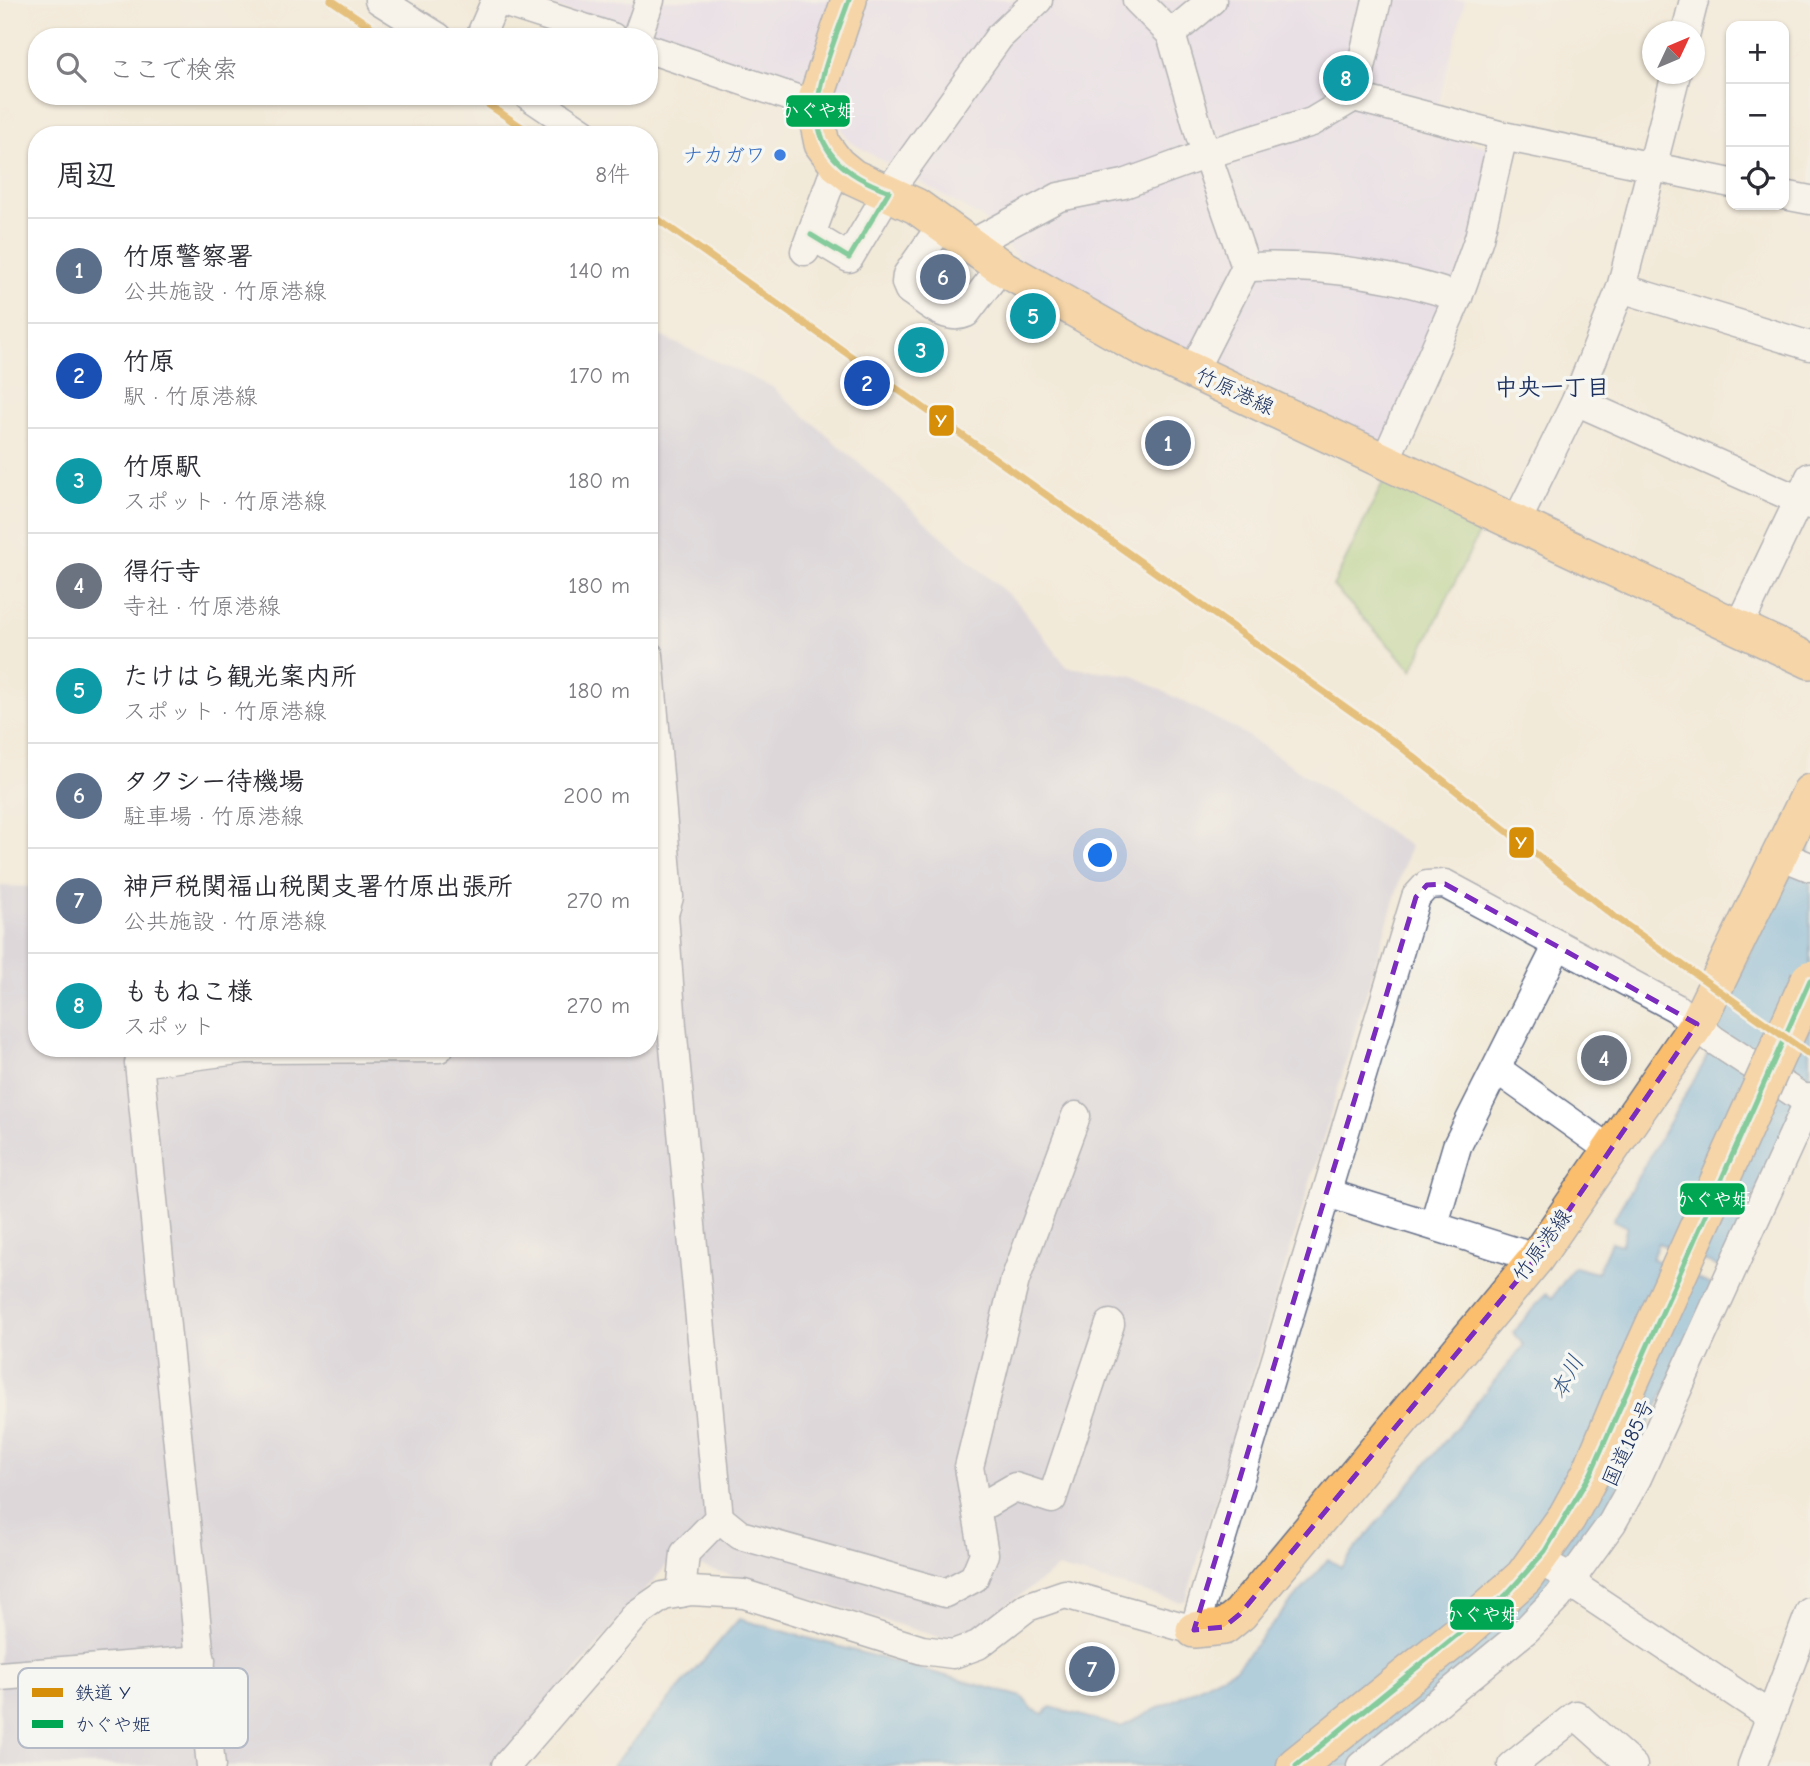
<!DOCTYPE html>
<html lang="ja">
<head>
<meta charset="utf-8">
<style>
  :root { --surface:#fff; --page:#f7f7f7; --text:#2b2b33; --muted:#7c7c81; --line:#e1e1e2; --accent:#2563eb }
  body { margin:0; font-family:"Comic Neue","Klee One",sans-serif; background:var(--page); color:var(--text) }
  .controls { position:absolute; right:21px; top:21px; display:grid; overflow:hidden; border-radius:14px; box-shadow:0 2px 5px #0004 }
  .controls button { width:63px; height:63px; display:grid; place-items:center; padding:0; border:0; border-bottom:2px solid var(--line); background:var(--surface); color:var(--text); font:35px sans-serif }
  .compass { position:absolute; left:1642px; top:21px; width:63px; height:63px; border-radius:50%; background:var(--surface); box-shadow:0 2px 5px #0004; rotate:46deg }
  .you { position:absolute; left:1101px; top:856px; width:24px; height:24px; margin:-18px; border:5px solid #fff; border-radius:50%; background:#1a73e8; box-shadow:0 0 0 10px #1a73e833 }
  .badge { display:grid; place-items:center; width:46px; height:46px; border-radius:50%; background:var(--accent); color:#fff; font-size:23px; font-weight:700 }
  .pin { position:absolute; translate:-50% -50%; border:4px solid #fff; box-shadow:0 2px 7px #0006 }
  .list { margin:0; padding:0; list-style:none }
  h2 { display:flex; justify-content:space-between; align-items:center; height:91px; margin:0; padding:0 28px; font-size:30px }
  h2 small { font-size:23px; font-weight:400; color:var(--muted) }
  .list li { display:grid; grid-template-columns:46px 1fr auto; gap:21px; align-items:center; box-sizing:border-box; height:105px; padding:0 28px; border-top:2px solid var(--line) }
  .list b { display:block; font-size:26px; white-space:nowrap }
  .list p { margin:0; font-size:23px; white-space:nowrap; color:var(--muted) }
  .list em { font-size:23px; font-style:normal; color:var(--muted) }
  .icon { flex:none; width:38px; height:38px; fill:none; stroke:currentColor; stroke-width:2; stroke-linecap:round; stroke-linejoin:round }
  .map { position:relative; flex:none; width:1810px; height:1766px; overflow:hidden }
  .search { position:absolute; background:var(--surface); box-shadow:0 2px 5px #0004; left:28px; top:28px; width:630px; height:77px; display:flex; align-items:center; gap:18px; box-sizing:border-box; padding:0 24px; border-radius:28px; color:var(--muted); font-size:26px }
  .panel { position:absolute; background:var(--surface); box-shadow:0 2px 5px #0004; left:28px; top:126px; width:630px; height:931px; border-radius:28px }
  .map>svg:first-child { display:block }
  .built { fill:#ded5f5 }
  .industrial { fill:#c3c1db }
  .green { fill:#a0cb77; stroke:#5e7d6a; stroke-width:2 }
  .water { fill:#66addd; stroke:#406e9e; stroke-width:2 }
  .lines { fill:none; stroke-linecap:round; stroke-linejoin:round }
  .minor-casing { stroke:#667089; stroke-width:31 }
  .major-casing { stroke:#667089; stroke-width:38 }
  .highway-casing { stroke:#667089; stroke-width:41 }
  .minor { stroke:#fff; stroke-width:28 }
  .major { stroke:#fabe6d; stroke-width:35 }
  .highway { stroke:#fabe6d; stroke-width:38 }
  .highway-bridge-casing { stroke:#667089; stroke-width:41; stroke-linecap:butt }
  .highway-bridge { stroke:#fabe6d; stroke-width:38 }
  .bus-1-casing { stroke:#f6f6f2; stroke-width:10 }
  .bus-1 { stroke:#00a651; stroke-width:5 }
  .rail-1-casing { stroke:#f6f6f2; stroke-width:12 }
  .rail-1 { stroke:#d68e09; stroke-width:7 }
  .marked { fill:none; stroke:#7b2cbf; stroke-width:5; stroke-dasharray:14 9; stroke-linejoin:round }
  .shop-dot { fill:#3f7fe0; stroke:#f6f6f2; stroke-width:2.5 }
  .labels { text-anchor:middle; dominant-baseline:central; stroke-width:7; stroke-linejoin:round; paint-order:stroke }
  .shop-label { font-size:21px; fill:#366cbe; stroke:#f6f6f2; text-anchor:end }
  .street-label { font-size:21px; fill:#1b2f5e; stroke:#f6f6f2 }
  .neighbourhood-label { font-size:23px; font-weight:bold; fill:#1b2f5e; stroke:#f6f6f2 }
  .water-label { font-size:23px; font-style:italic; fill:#325584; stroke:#f6f6f2 }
  .key { fill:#f6f6f2; stroke:#b4bac6; stroke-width:2 }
  .key-label { font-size:19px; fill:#1b2f5e }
  .line-badge { stroke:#f6f6f2; stroke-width:2.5 }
  .badge-label { font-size:19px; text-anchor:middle; font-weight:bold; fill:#fff }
</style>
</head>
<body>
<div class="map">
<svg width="1810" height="1766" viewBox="0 0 1810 1766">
  <rect width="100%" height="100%" fill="#f6f6f2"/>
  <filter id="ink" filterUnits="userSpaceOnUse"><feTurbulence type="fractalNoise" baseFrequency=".0143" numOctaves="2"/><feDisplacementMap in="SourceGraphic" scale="14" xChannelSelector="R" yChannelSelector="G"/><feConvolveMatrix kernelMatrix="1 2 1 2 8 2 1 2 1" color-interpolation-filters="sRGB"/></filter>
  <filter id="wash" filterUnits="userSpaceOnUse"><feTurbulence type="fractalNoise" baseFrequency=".00686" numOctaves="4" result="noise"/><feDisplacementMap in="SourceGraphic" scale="28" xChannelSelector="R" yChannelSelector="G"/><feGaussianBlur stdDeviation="1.57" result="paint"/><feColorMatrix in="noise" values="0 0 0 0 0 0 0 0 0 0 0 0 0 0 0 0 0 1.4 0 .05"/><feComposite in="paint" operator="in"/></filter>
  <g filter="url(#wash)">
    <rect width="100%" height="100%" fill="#f2ead8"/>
    <path class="built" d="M 535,0 L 1465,0 L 1431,134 L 1498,149 L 1456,291 L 1387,444 L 1072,297 L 1019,259 L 982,218 L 849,141 L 833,113 L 645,37 Z"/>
    <path class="industrial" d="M 649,331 L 771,386 L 1019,604 L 1067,667 L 1132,675 L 1242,732 L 1410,846 L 1186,1600 L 1179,1602 L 1058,1568 L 956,1642 L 673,1558 L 494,1766 L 0,1766 L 0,886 L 37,887 L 37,1048 L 649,1048 Z"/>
    <path class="green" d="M 1387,474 L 1485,521 L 1412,670 L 1333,586 Z"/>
    <path class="water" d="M 1810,830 L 1810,1072 L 1721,1268 L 1658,1243 L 1652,1259 L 1716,1287 L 1592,1539 L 1556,1589 L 1351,1766 L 612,1766 L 739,1619 L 1022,1697 L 1032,1709 L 1043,1714 L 1051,1707 L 1121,1727 L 1235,1669 L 1328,1559 L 1341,1567 L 1524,1345 L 1513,1333 L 1545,1294 L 1552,1298 L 1574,1267 L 1597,1273 L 1611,1242 L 1621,1245 L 1627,1227 L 1613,1220 L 1704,1063 L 1739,977 Z"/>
  </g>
  <g filter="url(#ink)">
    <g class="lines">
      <defs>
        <g id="minor">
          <path d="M 379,0 L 438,37"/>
          <path d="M 497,0 L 612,37"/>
          <path d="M 1137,0 L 1171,34 L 1200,135 L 1246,267 C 1317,264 1391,274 1458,297"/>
          <path d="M 1686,32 L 1694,0"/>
          <path d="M 1171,34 L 1212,0"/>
          <path d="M 480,37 L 496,0"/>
          <path d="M 637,37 L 650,0"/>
          <path d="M 649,49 L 814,105"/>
          <path d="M 529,96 L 587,135"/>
          <path d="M 1354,97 L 1377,0"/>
          <path d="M 1784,195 L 1810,200"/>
          <path d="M 942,225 L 907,275 L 906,283 L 909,290 C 926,301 946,322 966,313 L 1001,267"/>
          <path d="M 811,235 L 849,258 L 889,191 L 999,37 L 1038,0"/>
          <path d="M 971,244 L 1059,197 L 1124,184 L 1207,154 L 1312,122 L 1354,97 L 1503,136 L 1731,183"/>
          <path d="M 805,251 L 837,164"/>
          <path d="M 1621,288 L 1810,346"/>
          <path d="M 1193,371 L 1246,267"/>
          <path d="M 1576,401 L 1810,505"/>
          <path d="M 1385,461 L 1458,297 L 1479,238 L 1503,136"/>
          <path d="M 1516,523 L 1576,401 L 1621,288 L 1676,74"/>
          <path d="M 1738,628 L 1810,477"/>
          <path d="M 649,655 L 669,897 L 664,914 L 672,1026 L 719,1518 L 685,1553 L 681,1593"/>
          <path d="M 1780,855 L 1810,867"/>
          <path d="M 1498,1070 L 1610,1150"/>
          <path d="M 1327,1193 L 1536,1258"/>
          <path d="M 1434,1224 L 1457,1146 L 1558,945"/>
          <path d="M 977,1509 L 1015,1487 L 1052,1499 L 1110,1324"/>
          <path d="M 719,1518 L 740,1535 L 946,1593 L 974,1578 L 984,1554 L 969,1467 L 1015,1280 L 1076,1116"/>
          <path d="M 1537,1560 L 1572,1578 L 1612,1523 L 1637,1478 L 1810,1098"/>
          <path d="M 0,1676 L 201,1660"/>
          <path d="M 211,1766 L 139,1063 L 245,1049 L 439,1048"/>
          <path d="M 506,1766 L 637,1614 L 663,1596 L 691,1591 L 744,1594 L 922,1650 L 953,1654 L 978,1645 L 1027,1607 L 1065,1594 L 1194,1630 L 1416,897 L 1427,885 L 1445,884 L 1676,1008 L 1714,1040 L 1810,1103"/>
          <path d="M 1361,1766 L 1527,1629 L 1558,1597 L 1572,1578 L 1581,1590 L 1769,1715"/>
          <path d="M 1512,1766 L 1576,1715 L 1633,1766"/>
          <path d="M 1752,1766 L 1810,1612"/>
        </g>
        <g id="major">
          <path d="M 849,0 L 814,105 L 822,144 L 837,164 L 853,177 L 916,206 L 1001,267 L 1139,346 L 1810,661"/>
          <path d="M 1194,1630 L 1224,1627 L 1240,1614 L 1536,1258 L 1697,1024 L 1810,792"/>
        </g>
        <path id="highway" d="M 1296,1766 L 1460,1634 L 1524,1577 L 1567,1517 L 1591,1473 L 1626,1389"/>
      </defs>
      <use href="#minor" class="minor-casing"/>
      <use href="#major" class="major-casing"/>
      <use href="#highway" class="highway-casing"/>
      <use href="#minor" class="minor"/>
      <use href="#major" class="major"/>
      <use href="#highway" class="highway"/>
      <defs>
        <path id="highway-bridge" d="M 1626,1389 L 1810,980"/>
      </defs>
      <use href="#highway-bridge" class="highway-bridge-casing"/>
      <use href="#highway-bridge" class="highway-bridge"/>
      <defs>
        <g id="bus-1">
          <path d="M 849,0 C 820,82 781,153 889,191"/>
          <path d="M 811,235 L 849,258 L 889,191"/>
          <path d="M 1296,1766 L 1506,1595 L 1545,1551 L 1591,1473 L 1810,980"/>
        </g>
      </defs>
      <use href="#bus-1" class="bus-1-casing"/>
      <use href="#bus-1" class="bus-1"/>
      <defs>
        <g id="rail-1">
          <path d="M 331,0 L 386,37"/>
          <path d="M 476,96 L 533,135"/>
          <path d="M 649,213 L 1396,743 L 1615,917 L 1810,1055"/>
        </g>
      </defs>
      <use href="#rail-1" class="rail-1-casing"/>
      <use href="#rail-1" class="rail-1"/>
    </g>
  </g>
  <path d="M0 0H1810V1766H0ZM 1445,884 L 1697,1024 L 1536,1258 L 1240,1614 L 1224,1627 L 1194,1630 L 1416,897 L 1427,885 Z" fill="#f2ead8" fill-opacity=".55" fill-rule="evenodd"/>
  <path class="marked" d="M 1445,884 L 1697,1024 L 1536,1258 L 1240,1614 L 1224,1627 L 1194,1630 L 1416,897 L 1427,885 Z"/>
  <circle class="shop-dot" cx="780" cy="155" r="7"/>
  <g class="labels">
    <g class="shop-label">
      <text x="766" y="155">ナカガワ</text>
    </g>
    <g class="street-label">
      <text transform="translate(1235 391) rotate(25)">竹原港線</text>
      <text transform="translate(1542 1245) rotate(-54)">竹原港線</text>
      <text transform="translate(1628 1443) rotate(-65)">国道185号</text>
    </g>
    <g class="neighbourhood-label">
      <text x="1552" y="387">中央一丁目</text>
    </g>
    <g class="water-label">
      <text transform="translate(1567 1377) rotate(-62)">本川</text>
    </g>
  </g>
  <rect x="18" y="1668" width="230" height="80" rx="10" class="key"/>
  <rect x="32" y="1688" width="31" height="9" fill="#d68e09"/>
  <rect x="32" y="1720" width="31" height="8" fill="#00a651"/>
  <g class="key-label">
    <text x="75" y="1699">鉄道 Y</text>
    <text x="75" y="1731">かぐや姫</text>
  </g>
  <g class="line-badge">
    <rect x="785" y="94" width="66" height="34" rx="7" fill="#00a651"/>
    <rect x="928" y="404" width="27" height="33" rx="7" fill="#d68e09"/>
    <rect x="1508" y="826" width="27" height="33" rx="7" fill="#d68e09"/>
    <rect x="1679" y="1182" width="67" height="34" rx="7" fill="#00a651"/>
    <rect x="1449" y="1598" width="66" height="33" rx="7" fill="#00a651"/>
  </g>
  <g class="badge-label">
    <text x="818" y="117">かぐや姫</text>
    <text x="941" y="427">Y</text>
    <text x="1521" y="849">Y</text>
    <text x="1713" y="1206">かぐや姫</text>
    <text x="1482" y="1621">かぐや姫</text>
  </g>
</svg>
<div class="controls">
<button>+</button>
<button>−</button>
<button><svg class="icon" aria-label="locate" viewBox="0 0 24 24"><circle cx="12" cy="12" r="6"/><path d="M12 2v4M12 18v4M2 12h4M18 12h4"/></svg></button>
</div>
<svg class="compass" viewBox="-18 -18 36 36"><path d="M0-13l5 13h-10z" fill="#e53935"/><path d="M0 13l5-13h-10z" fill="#7c7c81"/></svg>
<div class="you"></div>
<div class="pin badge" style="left:1168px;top:443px;background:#5c6f8a">1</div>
<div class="pin badge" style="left:867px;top:383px;background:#1a4fb4">2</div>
<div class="pin badge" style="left:921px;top:350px;background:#0f9aa8">3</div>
<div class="pin badge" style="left:1604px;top:1058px;background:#6b7280">4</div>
<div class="pin badge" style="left:1033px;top:316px;background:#0f9aa8">5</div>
<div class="pin badge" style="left:943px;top:277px;background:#5c6f8a">6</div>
<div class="pin badge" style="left:1092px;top:1669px;background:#5c6f8a">7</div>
<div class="pin badge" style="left:1346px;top:78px;background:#0f9aa8">8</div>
<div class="search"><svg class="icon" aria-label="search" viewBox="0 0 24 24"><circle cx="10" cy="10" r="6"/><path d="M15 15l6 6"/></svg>ここで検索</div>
<section class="panel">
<h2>周辺<small>8件</small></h2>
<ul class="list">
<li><span class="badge" style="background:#5c6f8a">1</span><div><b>竹原警察署</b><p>公共施設 · 竹原港線</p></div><em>140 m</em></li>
<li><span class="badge" style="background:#1a4fb4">2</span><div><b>竹原</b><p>駅 · 竹原港線</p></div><em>170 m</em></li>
<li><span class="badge" style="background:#0f9aa8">3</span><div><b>竹原駅</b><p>スポット · 竹原港線</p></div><em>180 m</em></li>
<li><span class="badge" style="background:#6b7280">4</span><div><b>得行寺</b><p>寺社 · 竹原港線</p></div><em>180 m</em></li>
<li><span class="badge" style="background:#0f9aa8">5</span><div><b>たけはら観光案内所</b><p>スポット · 竹原港線</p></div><em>180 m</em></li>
<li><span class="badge" style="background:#5c6f8a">6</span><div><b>タクシー待機場</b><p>駐車場 · 竹原港線</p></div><em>200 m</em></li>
<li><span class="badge" style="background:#5c6f8a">7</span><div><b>神戸税関福山税関支署竹原出張所</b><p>公共施設 · 竹原港線</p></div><em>270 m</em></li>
<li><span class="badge" style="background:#0f9aa8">8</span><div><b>ももねこ様</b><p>スポット</p></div><em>270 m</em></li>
</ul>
</section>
</div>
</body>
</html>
